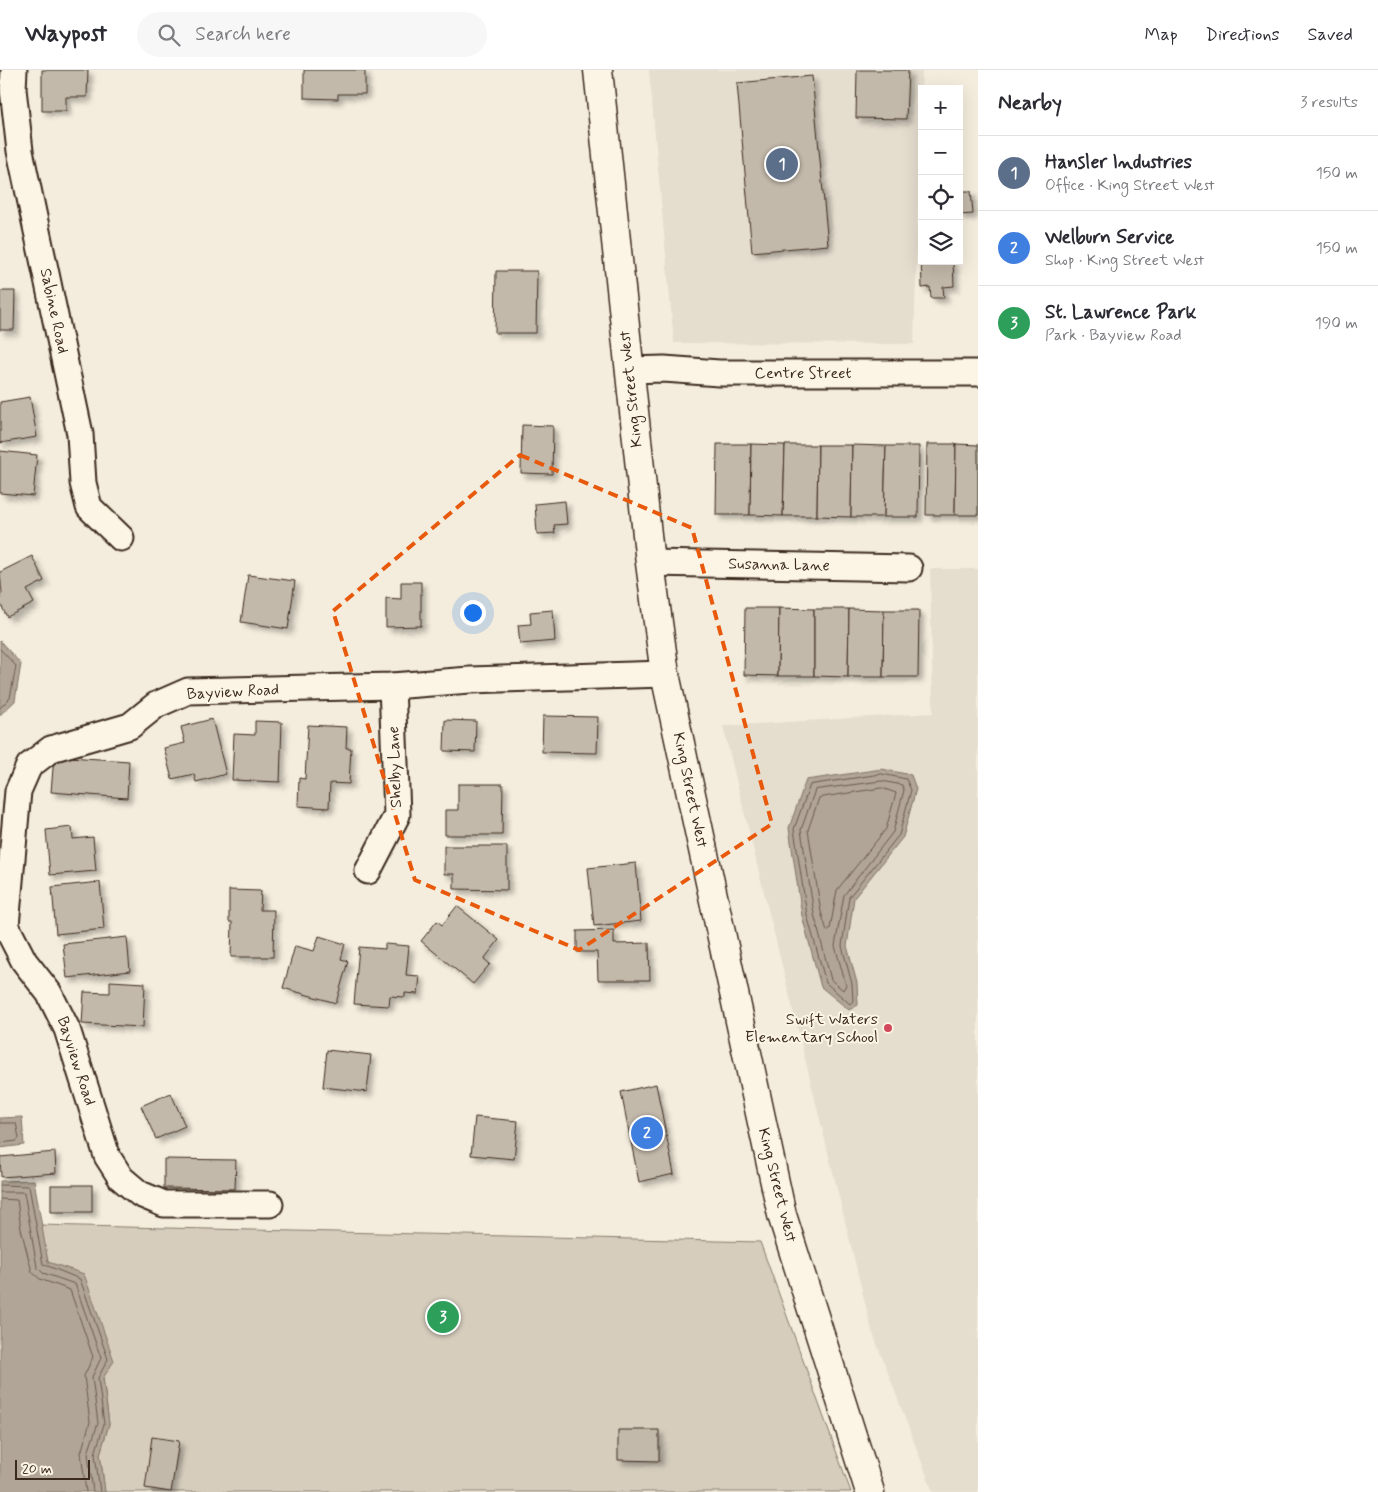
<!DOCTYPE html>
<html lang="en">
<head>
<meta charset="utf-8">
<style>
  :root { --surface:#fff; --page:#f7f7f7; --text:#2b2b33; --muted:#7c7c81; --line:#e1e1e2; --accent:#0b8043 }
  body { margin:0; font-family:Mynerve,sans-serif; background:var(--page); color:var(--text) }
  .controls { position:absolute; right:15px; top:15px; display:grid; overflow:hidden; border-radius:0px; box-shadow:0 5px 20px #0002 }
  .controls button { width:45px; height:45px; display:grid; place-items:center; padding:0; border:0; border-bottom:1px solid var(--line); background:var(--surface); color:var(--text); font:25px sans-serif }
  .scale { position:absolute; left:15px; bottom:12px; width:75px; box-sizing:border-box; padding-left:5px; border:2px solid #3b2a1e; border-top:0; font-size:14px; line-height:18px; white-space:nowrap; color:#3b2a1e; -webkit-text-stroke:4px #fcf5e5; paint-order:stroke }
  .you { position:absolute; left:472px; top:542px; width:18px; height:18px; margin:-12px; border:4px solid #fff; border-radius:50%; background:#1a73e8; box-shadow:0 0 0 8px #1a73e833 }
  .badge { display:grid; place-items:center; width:32px; height:32px; border-radius:50%; background:var(--accent); color:#fff; font-size:16px; font-weight:700 }
  .pin { position:absolute; translate:-50% -50%; border:2px solid #fff; box-shadow:0 1px 5px #0006 }
  .list { margin:0; padding:0; list-style:none }
  h2 { display:flex; justify-content:space-between; align-items:center; height:65px; margin:0; padding:0 20px; font-size:21px }
  h2 small { font-size:16px; font-weight:400; color:var(--muted) }
  .list li { display:grid; grid-template-columns:32px 1fr auto; gap:15px; align-items:center; box-sizing:border-box; height:75px; padding:0 20px; border-top:1px solid var(--line) }
  .list b { display:block; font-size:19px; white-space:nowrap }
  .list p { margin:0; font-size:16px; white-space:nowrap; color:var(--muted) }
  .list em { font-size:16px; font-style:normal; color:var(--muted) }
  .icon { flex:none; width:28px; height:28px; fill:none; stroke:currentColor; stroke-width:2; stroke-linecap:round; stroke-linejoin:round }
  .map { position:relative; flex:none; width:978px; height:1422px; overflow:hidden }
  header { display:flex; align-items:center; gap:30px; box-sizing:border-box; height:70px; padding:0 25px; background:var(--surface); border-bottom:1px solid var(--line) }
  header strong { font-size:24px }
  nav { display:flex; gap:28px; margin-inline-start:auto; font-size:18px }
  .search { width:350px; height:45px; background:var(--page); display:flex; align-items:center; gap:12px; box-sizing:border-box; padding:0 18px; border-radius:28px; color:var(--muted); font-size:19px }
  main { display:flex }
  aside { flex:1; background:var(--surface) }
  .map>svg:first-child { display:block }
  .built { fill:#e5ddce }
  .green { fill:#d6cdbd; stroke:#887c6e }
  .water { fill:#b0a596; stroke:#817466 }
  .lines { fill:none; stroke-linecap:round; stroke-linejoin:round }
  .shore { stroke:#6a5b4e; stroke-width:1 }
  .building { fill:#c3b9aa; stroke:#3b2a1e; filter:url(#shadow) }
  .minor-casing { stroke:#3b2a1e; stroke-width:29 }
  .major-casing { stroke:#3b2a1e; stroke-width:31 }
  .minor { stroke:#fcf5e5; stroke-width:25 }
  .major { stroke:#fcf5e5; stroke-width:28 }
  .marked { fill:none; stroke:#e8590c; stroke-width:4; stroke-dasharray:10 6; stroke-linejoin:round }
  .poi-dot { fill:#d1495b; stroke:#fcf5e5; stroke-width:2 }
  .labels { text-anchor:middle; dominant-baseline:central; stroke-width:4; stroke-linejoin:round; paint-order:stroke }
  .street-label { font-size:16px; fill:#3b2a1e; stroke:#fcf5e5 }
  .poi-label { font-size:16px; fill:#3b2a1e; stroke:#fcf5e5; text-anchor:end }
</style>
</head>
<body>
<header>
<strong>Waypost</strong>
<div class="search"><svg class="icon" aria-label="search" viewBox="0 0 24 24"><circle cx="10" cy="10" r="6"/><path d="M15 15l6 6"/></svg>Search here</div>
<nav><a>Map</a><a>Directions</a><a>Saved</a></nav>
</header>
<main>
<div class="map">
<svg width="978" height="1422" viewBox="0 0 978 1422">
  <defs>
    <filter id="shadow"><feDropShadow dx="4.5" dy="4.5" stdDeviation="2.5" flood-color="#0004"/></filter>
  </defs>
  <rect width="100%" height="100%" fill="#f4eddd"/>
  <filter id="ink" filterUnits="userSpaceOnUse"><feTurbulence type="fractalNoise" baseFrequency=".02" numOctaves="2"/><feDisplacementMap in="SourceGraphic" scale="10" xChannelSelector="R" yChannelSelector="G"/><feConvolveMatrix kernelMatrix="1 2 1 2 8 2 1 2 1" color-interpolation-filters="sRGB"/></filter>
  <g filter="url(#ink)">
    <g class="built">
      <path d="M 649,0 L 922,0 L 914,274 L 674,273 Z"/>
      <path d="M 930,499 L 978,499 L 978,1422 L 933,1422 L 872,1261 L 723,656 L 933,643 Z"/>
    </g>
    <path class="green" d="M 40,1155 L 760,1172 L 851,1422 L 105,1422 L 100,1384 L 109,1354 L 103,1308 L 48,1192 Z"/>
    <g class="water">
      <path d="M 0,571 L 21,594 L 15,631 L 0,645 Z"/>
      <path d="M 882,699 L 911,705 L 916,719 L 903,767 L 854,828 L 847,876 L 857,913 L 858,935 L 849,940 L 821,917 L 802,846 L 789,758 L 806,710 Z"/>
      <path d="M 22,1047 L 24,1075 L 0,1078 L 0,1048 Z"/>
      <path d="M 34,1110 L 48,1192 L 84,1204 L 114,1291 L 103,1308 L 109,1354 L 100,1384 L 105,1422 L 0,1422 L 0,1111 Z"/>
    </g>
    <g class="lines">
      <g class="shore">
        <path d="M 0,579 L 16,596 L 10,628 L 0,638"/>
        <path d="M 882,704 L 906,709 L 911,720 L 899,765 L 849,827 L 842,876 L 852,914 L 853,931 L 850,934 L 826,913 L 807,845 L 794,759 L 810,715 Z"/>
        <path d="M 882,711 L 902,715 L 904,720 L 893,762 L 844,825 L 835,876 L 846,915 L 843,920 L 831,910 L 814,844 L 801,760 L 815,720 Z"/>
        <path d="M 882,718 L 896,723 L 886,759 L 837,820 L 830,859 L 827,861 L 821,842 L 808,760 L 819,728 Z"/>
        <path d="M 0,1053 L 16,1053 L 19,1068 L 17,1071 L 0,1073"/>
        <path d="M 0,1115 L 29,1116 L 43,1194 L 80,1209 L 108,1289 L 98,1308 L 104,1354 L 95,1384 L 100,1422"/>
        <path d="M 0,1122 L 24,1122 L 37,1197 L 43,1203 L 75,1214 L 101,1288 L 92,1307 L 98,1353 L 88,1383 L 93,1422"/>
        <path d="M 0,1129 L 17,1130 L 21,1159 L 32,1202 L 40,1209 L 70,1220 L 93,1287 L 84,1306 L 90,1352 L 81,1383 L 86,1422"/>
      </g>
    </g>
    <g class="building">
      <path d="M 42,0 L 88,0 L 87,27 L 66,27 L 66,41 L 42,41 Z"/>
      <path d="M 304,0 L 365,0 L 365,24 L 338,24 L 338,29 L 304,28 Z"/>
      <path d="M 857,0 L 908,0 L 906,49 L 856,48 Z"/>
      <path d="M 812,6 L 828,175 L 752,182 L 737,13 Z"/>
      <path d="M 959,121 L 971,121 L 973,144 L 959,145 Z"/>
      <path d="M 921,187 L 922,191 L 953,191 L 954,216 L 943,217 L 944,228 L 931,228 L 930,217 L 922,218 Z"/>
      <path d="M 496,201 L 537,201 L 536,263 L 495,263 Z"/>
      <path d="M 0,221 L 15,221 L 14,260 L 0,260 Z"/>
      <path d="M 30,327 L 37,367 L 0,373 L 0,332 Z"/>
      <path d="M 522,355 L 553,356 L 552,404 L 521,403 Z"/>
      <path d="M 717,374 L 751,374 L 750,445 L 716,445 Z"/>
      <path d="M 751,374 L 785,375 L 783,446 L 750,445 Z"/>
      <path d="M 927,374 L 956,374 L 955,445 L 926,445 Z"/>
      <path d="M 956,374 L 978,375 L 978,445 L 955,445 Z"/>
      <path d="M 785,375 L 818,375 L 817,446 L 783,446 Z"/>
      <path d="M 818,375 L 852,375 L 851,447 L 817,446 Z"/>
      <path d="M 852,375 L 886,376 L 884,447 L 851,447 Z"/>
      <path d="M 886,376 L 919,376 L 918,447 L 884,447 Z"/>
      <path d="M 0,381 L 37,385 L 33,426 L 0,423 Z"/>
      <path d="M 565,431 L 567,454 L 554,455 L 555,463 L 537,464 L 535,434 Z"/>
      <path d="M 32,486 L 44,511 L 27,520 L 34,533 L 7,547 L 0,533 L 0,525 L 2,524 L 0,502 Z"/>
      <path d="M 248,505 L 295,511 L 288,559 L 241,552 Z"/>
      <path d="M 401,512 L 421,512 L 421,556 L 386,557 L 386,528 L 401,529 Z"/>
      <path d="M 745,538 L 779,538 L 778,606 L 744,605 Z"/>
      <path d="M 779,538 L 814,539 L 814,606 L 778,606 Z"/>
      <path d="M 814,539 L 849,539 L 848,607 L 814,606 Z"/>
      <path d="M 849,539 L 884,540 L 883,607 L 848,607 Z"/>
      <path d="M 553,540 L 555,571 L 520,574 L 518,555 L 531,554 L 530,542 Z"/>
      <path d="M 884,540 L 919,540 L 918,607 L 883,607 Z"/>
      <path d="M 543,646 L 598,647 L 597,683 L 542,682 Z"/>
      <path d="M 212,649 L 226,704 L 196,712 L 194,704 L 172,709 L 164,678 L 185,673 L 181,657 Z"/>
      <path d="M 445,650 L 476,651 L 475,682 L 444,681 Z"/>
      <path d="M 255,651 L 282,652 L 280,712 L 232,710 L 234,664 L 255,665 Z"/>
      <path d="M 308,655 L 347,657 L 346,678 L 351,678 L 349,714 L 330,713 L 329,738 L 298,736 L 299,708 L 305,709 Z"/>
      <path d="M 54,686 L 129,691 L 127,728 L 51,722 Z"/>
      <path d="M 458,714 L 503,714 L 502,765 L 445,765 L 445,740 L 458,740 Z"/>
      <path d="M 72,757 L 73,769 L 93,767 L 96,801 L 50,805 L 46,760 Z"/>
      <path d="M 444,776 L 507,776 L 507,820 L 454,819 L 454,804 L 444,804 Z"/>
      <path d="M 636,793 L 641,851 L 594,856 L 588,798 Z"/>
      <path d="M 100,812 L 104,859 L 56,864 L 52,817 Z"/>
      <path d="M 229,820 L 261,821 L 260,840 L 274,840 L 273,887 L 231,887 L 232,852 L 229,852 Z"/>
      <path d="M 457,836 L 499,870 L 484,889 L 490,894 L 473,914 L 421,871 L 437,851 L 442,855 Z"/>
      <path d="M 614,860 L 614,874 L 649,873 L 650,910 L 598,910 L 597,882 L 577,882 L 577,861 Z"/>
      <path d="M 319,866 L 345,874 L 341,889 L 348,891 L 336,933 L 283,918 L 295,876 L 314,881 Z"/>
      <path d="M 127,867 L 130,901 L 67,908 L 63,874 Z"/>
      <path d="M 385,874 L 409,876 L 406,905 L 420,906 L 418,924 L 405,923 L 405,927 L 390,926 L 389,936 L 354,934 L 359,877 L 385,879 Z"/>
      <path d="M 110,911 L 145,913 L 143,957 L 82,954 L 84,922 L 110,923 Z"/>
      <path d="M 327,980 L 371,985 L 367,1022 L 323,1017 Z"/>
      <path d="M 656,1014 L 674,1104 L 639,1112 L 621,1022 Z"/>
      <path d="M 171,1023 L 185,1056 L 156,1069 L 141,1036 Z"/>
      <path d="M 475,1047 L 518,1051 L 514,1089 L 471,1085 Z"/>
      <path d="M 55,1082 L 56,1103 L 1,1107 L 0,1087 Z"/>
      <path d="M 164,1089 L 236,1090 L 235,1119 L 164,1118 Z"/>
      <rect x="51" y="1115" width="41" height="27"/>
      <path d="M 618,1360 L 659,1360 L 659,1391 L 618,1390 Z"/>
      <path d="M 152,1367 L 179,1371 L 171,1422 L 145,1418 Z"/>
    </g>
    <g class="lines">
      <defs>
        <g id="minor">
          <path d="M 14,0 L 13,19 L 20,81 L 80,364 L 83,413 L 89,437 L 121,468"/>
          <path d="M 629,300 L 664,299 L 719,303 L 978,303"/>
          <path d="M 650,493 L 909,498"/>
          <path d="M 368,801 L 397,745 L 392,616"/>
          <path d="M 270,1134 L 164,1134 L 140,1124 L 121,1108 L 107,1086 L 67,959 L 49,923 L 24,891 L 6,856 L 18,721 L 29,696 L 51,679 L 130,656 L 156,635 L 188,621 L 392,616 L 470,610 L 665,604"/>
        </g>
        <path id="major" d="M 598,0 L 650,493 L 665,604 L 782,1145 L 870,1422"/>
      </defs>
      <use href="#minor" class="minor-casing"/>
      <use href="#major" class="major-casing"/>
      <use href="#minor" class="minor"/>
      <use href="#major" class="major"/>
    </g>
  </g>
  <path class="marked" d="M 520,385 L 692,458 L 772,754 L 579,880 L 415,810 L 333,541 Z"/>
  <circle class="poi-dot" cx="888" cy="958" r="5"/>
  <g class="labels">
    <g class="street-label">
      <text transform="translate(54 241) rotate(78)">Sabine Road</text>
      <text x="803" y="303">Centre Street</text>
      <text transform="translate(631 319) rotate(-96)">King Street West</text>
      <text transform="translate(779 495) rotate(1)">Susanna Lane</text>
      <text transform="translate(233 622) rotate(-3)">Bayview Road</text>
      <text transform="translate(395 697) rotate(-92)">Shelby Lane</text>
      <text transform="translate(690 720) rotate(78)">King Street West</text>
      <text transform="translate(76 991) rotate(72)">Bayview Road</text>
      <text transform="translate(777 1115) rotate(76)">King Street West</text>
    </g>
    <g class="poi-label">
      <text x="878" y="949">Swift Waters<tspan x="878" dy="18">Elementary School</tspan></text>
    </g>
  </g>
</svg>
<div class="controls">
<button>+</button>
<button>−</button>
<button><svg class="icon" aria-label="locate" viewBox="0 0 24 24"><circle cx="12" cy="12" r="6"/><path d="M12 2v4M12 18v4M2 12h4M18 12h4"/></svg></button>
<button><svg class="icon" aria-label="layers" viewBox="0 0 24 24"><path d="M12 4l9 5-9 5-9-5zM3 14l9 5 9-5"/></svg></button>
</div>
<div class="scale">20 m</div>
<div class="you"></div>
<div class="pin badge" style="left:782px;top:94px;background:#5c6f8a">1</div>
<div class="pin badge" style="left:647px;top:1063px;background:#3f7fe0">2</div>
<div class="pin badge" style="left:443px;top:1247px;background:#2e9e5b">3</div>
</div>
<aside>
<h2>Nearby<small>3 results</small></h2>
<ul class="list">
<li><span class="badge" style="background:#5c6f8a">1</span><div><b>Hansler Industries</b><p>Office · King Street West</p></div><em>150 m</em></li>
<li><span class="badge" style="background:#3f7fe0">2</span><div><b>Welburn Service</b><p>Shop · King Street West</p></div><em>150 m</em></li>
<li><span class="badge" style="background:#2e9e5b">3</span><div><b>St. Lawrence Park</b><p>Park · Bayview Road</p></div><em>190 m</em></li>
</ul>
</aside>
</main>
</body>
</html>
